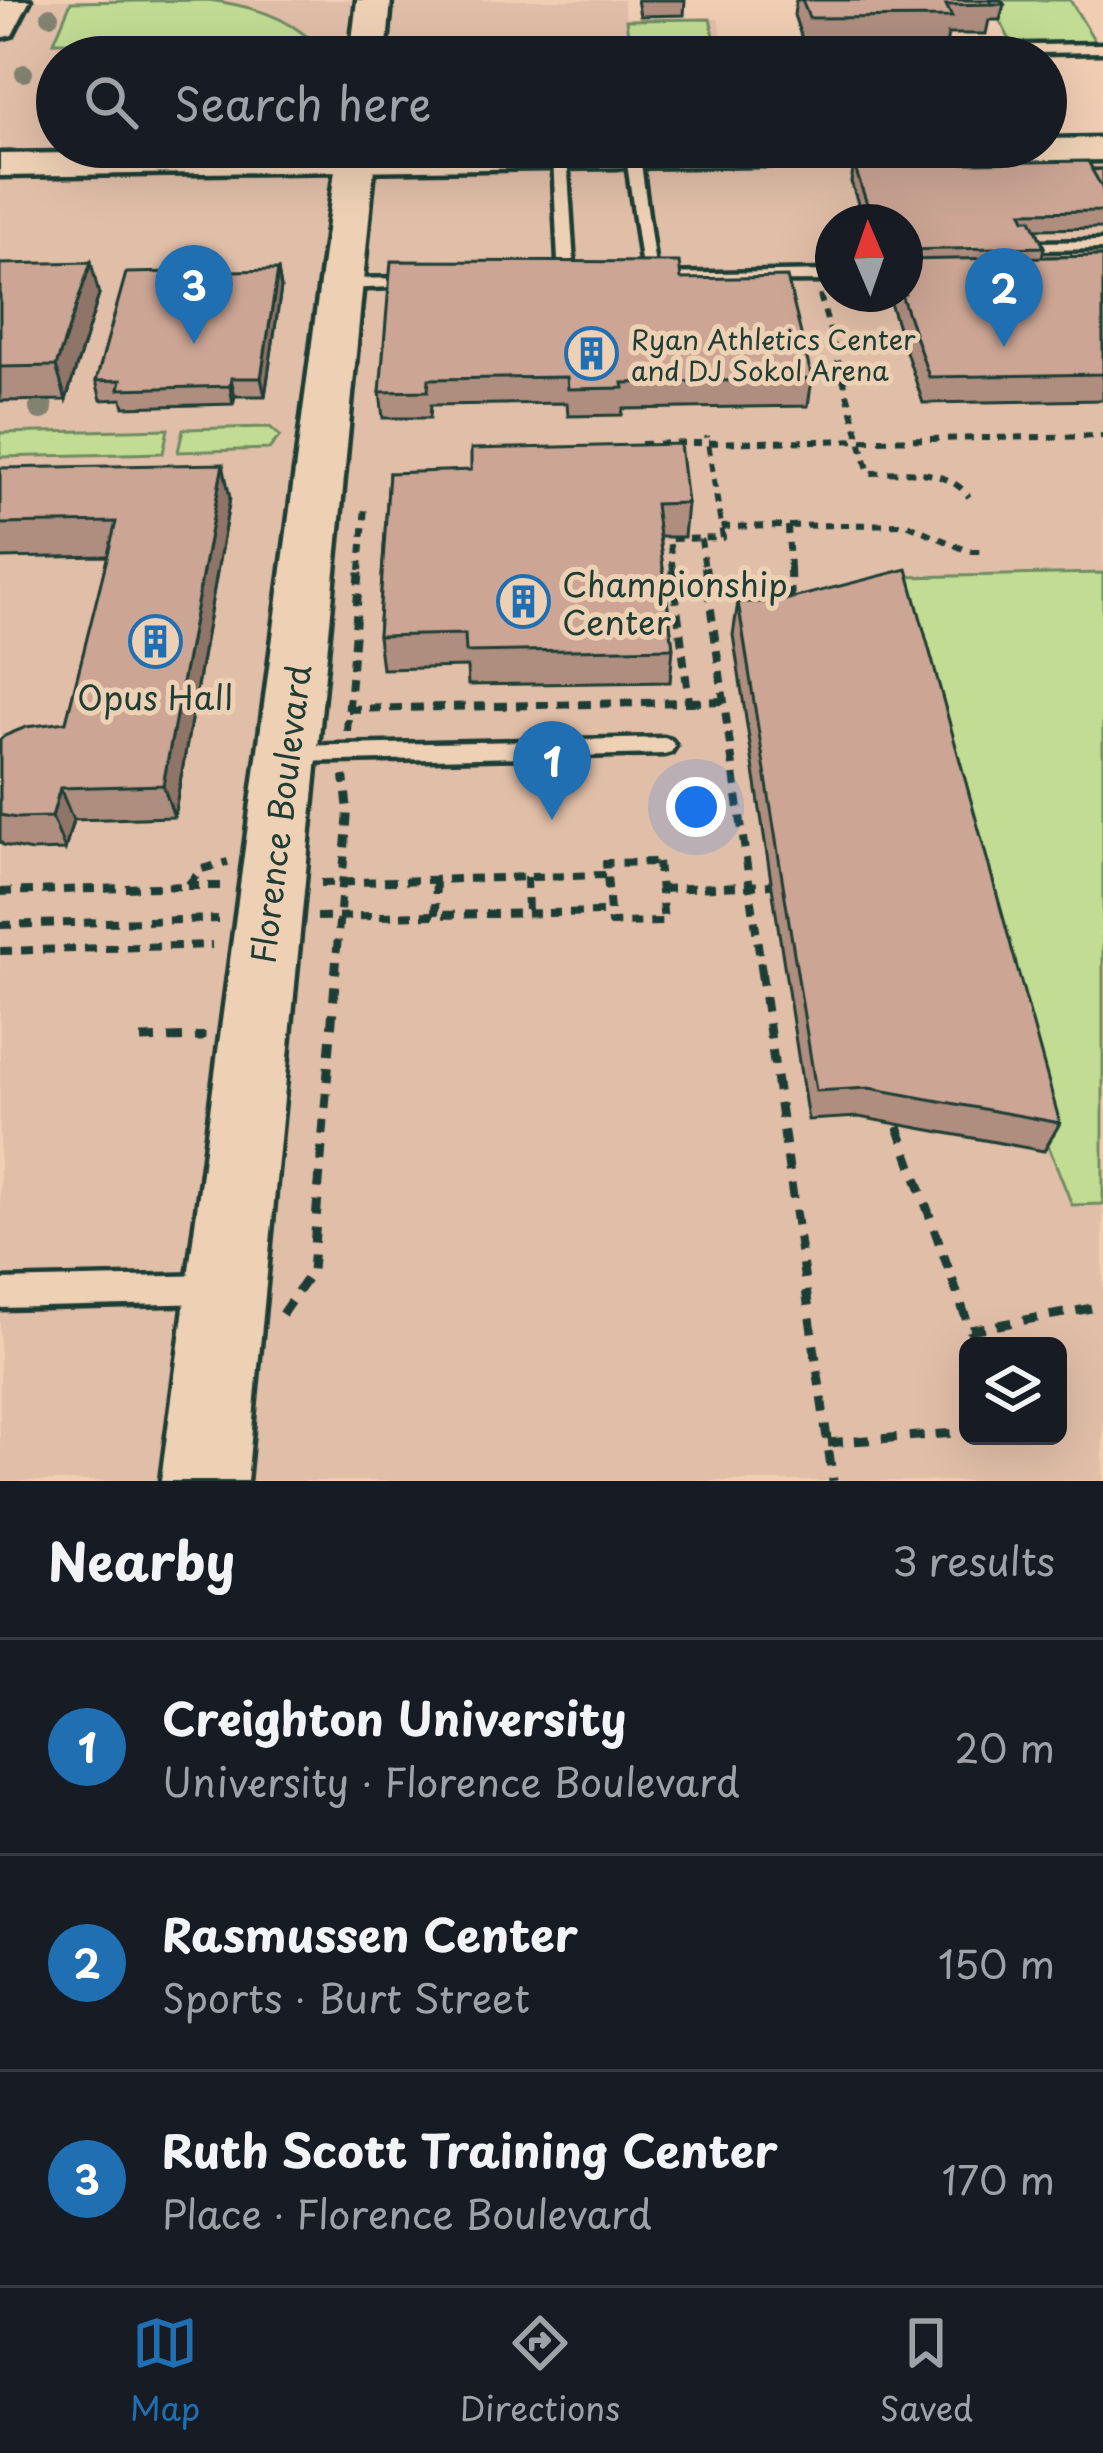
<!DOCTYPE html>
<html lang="en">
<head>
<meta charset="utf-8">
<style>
  :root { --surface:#171b24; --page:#242831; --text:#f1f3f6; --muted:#9ea1a6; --line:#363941; --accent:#1f6fb2 }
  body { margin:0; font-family:"Playpen Sans",sans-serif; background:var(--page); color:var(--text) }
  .controls { position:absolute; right:36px; bottom:36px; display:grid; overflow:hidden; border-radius:18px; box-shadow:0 12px 48px #0002 }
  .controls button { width:108px; height:108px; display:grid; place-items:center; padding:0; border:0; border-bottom:3px solid var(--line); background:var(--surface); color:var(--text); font:60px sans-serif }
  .compass { position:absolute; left:815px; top:204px; width:108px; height:108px; border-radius:50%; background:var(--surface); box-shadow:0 12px 48px #0002; rotate:358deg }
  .you { position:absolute; left:696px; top:807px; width:42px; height:42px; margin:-30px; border:9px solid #fff; border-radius:50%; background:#1a73e8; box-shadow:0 0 0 18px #1a73e833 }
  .badge { display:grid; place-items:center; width:78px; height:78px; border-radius:50%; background:var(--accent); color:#fff; font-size:39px; font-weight:700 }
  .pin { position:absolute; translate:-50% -99px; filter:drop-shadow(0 3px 6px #0008) }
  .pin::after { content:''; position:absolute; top:63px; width:42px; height:36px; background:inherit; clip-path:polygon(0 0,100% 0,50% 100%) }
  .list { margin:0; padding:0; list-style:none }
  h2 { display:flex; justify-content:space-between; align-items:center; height:156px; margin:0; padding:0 48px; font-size:51px }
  h2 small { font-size:39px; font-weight:400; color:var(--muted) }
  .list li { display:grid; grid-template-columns:78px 1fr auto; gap:36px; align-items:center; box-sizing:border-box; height:216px; padding:0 48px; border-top:3px solid var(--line) }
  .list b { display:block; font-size:45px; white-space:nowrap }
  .list p { margin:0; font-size:39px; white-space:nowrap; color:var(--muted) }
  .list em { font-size:39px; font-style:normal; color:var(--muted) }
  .icon { flex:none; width:66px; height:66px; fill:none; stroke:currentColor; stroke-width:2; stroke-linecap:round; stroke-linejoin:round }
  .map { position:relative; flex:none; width:1103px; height:1481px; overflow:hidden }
  .search { position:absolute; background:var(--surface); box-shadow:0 12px 48px #0002; left:36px; right:36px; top:36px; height:132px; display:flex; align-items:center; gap:30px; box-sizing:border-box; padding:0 42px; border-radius:66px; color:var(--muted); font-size:45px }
  .sheet { height:804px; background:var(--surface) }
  nav { display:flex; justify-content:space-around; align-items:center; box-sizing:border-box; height:168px; border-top:3px solid var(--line); background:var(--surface); font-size:33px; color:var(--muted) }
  nav a { display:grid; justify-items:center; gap:6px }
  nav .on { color:var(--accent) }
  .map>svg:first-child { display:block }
  .built { fill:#e1bea8; fill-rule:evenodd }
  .green { fill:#c2dc93; stroke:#708c64; stroke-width:3 }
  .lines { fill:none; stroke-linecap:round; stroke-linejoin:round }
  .service-casing { stroke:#1f3d34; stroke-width:9 }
  .tertiary-casing { stroke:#1f3d34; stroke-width:9 }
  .secondary-casing { stroke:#1f3d34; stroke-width:9 }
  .path-far2 { stroke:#1f3d34; stroke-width:6; stroke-dasharray:9 8; stroke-linecap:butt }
  .path-far1 { stroke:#1f3d34; stroke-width:8; stroke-dasharray:12 9; stroke-linecap:butt }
  .path { stroke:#1f3d34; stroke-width:9; stroke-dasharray:15 12; stroke-linecap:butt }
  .service { fill:#eed1b5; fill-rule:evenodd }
  .tertiary { fill:#eed1b5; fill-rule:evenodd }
  .secondary { fill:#eed1b5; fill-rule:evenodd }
  .tree { fill:#818270 }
  .wall { fill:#af8e7f; stroke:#1f3d34; stroke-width:3 }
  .shaded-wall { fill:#8f7468; stroke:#1f3d34; stroke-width:3 }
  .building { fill:#cca594; stroke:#1f3d34; stroke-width:3 }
  .labels { text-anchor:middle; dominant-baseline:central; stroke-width:10; stroke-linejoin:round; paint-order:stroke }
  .far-poi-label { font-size:27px; fill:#1f3d34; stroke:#eed1b5; text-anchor:start }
  .poi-label { font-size:33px; fill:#1f3d34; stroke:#eed1b5; text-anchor:start }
  .street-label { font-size:33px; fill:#1f3d34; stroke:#eed1b5 }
</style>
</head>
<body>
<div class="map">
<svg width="1103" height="1481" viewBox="0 0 1103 1481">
  <rect width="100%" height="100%" fill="#f0cdb3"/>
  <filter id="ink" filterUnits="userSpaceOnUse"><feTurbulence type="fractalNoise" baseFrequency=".00833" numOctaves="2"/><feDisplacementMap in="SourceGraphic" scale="24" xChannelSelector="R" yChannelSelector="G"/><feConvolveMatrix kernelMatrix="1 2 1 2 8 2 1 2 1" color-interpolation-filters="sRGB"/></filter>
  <g filter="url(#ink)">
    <path class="built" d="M 0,0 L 623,0 L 626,20 L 718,19 L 727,57 L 57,57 L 57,147 L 1103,149 L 1103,1481 L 0,1481 ZM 833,222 L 905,222 L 905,294 L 833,294 ZM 968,1346 L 1058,1346 L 1058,1436 L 968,1436 Z"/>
    <g class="green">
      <path d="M 208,0 C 251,6 286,15 318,46 L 319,57 L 79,57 L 83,42 L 54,42 L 71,2 Z"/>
      <path d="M 989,0 L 1070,0 L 1096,43 L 1012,44 Z"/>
      <path d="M 710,19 L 717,48 L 630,49 L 626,20 Z"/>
      <path d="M 270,427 L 280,436 L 269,449 L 178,452 L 183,429 Z"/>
      <path d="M 168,429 L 163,453 L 0,457 L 0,433 Z"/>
      <path d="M 1103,573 L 1103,1204 L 1072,1205 L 1039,1122 L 902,577 Z"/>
    </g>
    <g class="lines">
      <defs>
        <g id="service">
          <path d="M 1103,44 L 1103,52 L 754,57 L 633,55 L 639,51 Z"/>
          <path d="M 633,152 L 640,156 L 656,274 L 833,271 L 833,281 L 644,282 L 626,156 Z"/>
          <path d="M 560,153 L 567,157 L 575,281 L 567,286 L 559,281 L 553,157 Z"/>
          <path d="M 1103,241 L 1103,249 L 1038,250 L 1031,246 L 1038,242 Z"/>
          <path d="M 414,278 L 419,280 L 419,286 L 342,289 L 334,284 L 342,279 Z"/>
          <path d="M 664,738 L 671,740 L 675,746 L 671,752 L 664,754 L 293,762 L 286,760 L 282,754 L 286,748 L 293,746 Z"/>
          <path d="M 212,1275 L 222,1279 L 226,1289 L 222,1299 L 212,1303 L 0,1308 L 0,1280 Z"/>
        </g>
        <path id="tertiary" d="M 1103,138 L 1103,160 L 0,176 L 0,154 L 511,147 L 1046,147 L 1046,139 Z"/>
        <g id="secondary">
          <path d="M 0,0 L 30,0 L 12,35 L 0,38 Z"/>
          <path d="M 357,0 L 391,0 L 386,57 L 350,57 Z"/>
          <path d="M 338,147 L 376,147 L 247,1481 L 161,1481 Z"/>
        </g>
      </defs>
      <use href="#service" class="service-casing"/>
      <use href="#tertiary" class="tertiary-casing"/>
      <use href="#secondary" class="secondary-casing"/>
      <g class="path-far2">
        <path d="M 820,295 L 869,473 C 904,473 946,466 969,497"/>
        <path d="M 641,444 L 1103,436"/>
        <path d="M 788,526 L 790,570"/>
        <path d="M 721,527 L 907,524 L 968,551 L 981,551"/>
        <path d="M 701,539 L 705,570"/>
        <path d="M 360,570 L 365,506"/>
        <path d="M 673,570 L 669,539 L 723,538 L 707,436"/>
      </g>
      <g class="path-far1">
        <path d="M 705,567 L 762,973"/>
        <path d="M 790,567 L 791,608"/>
        <path d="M 689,702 L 723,701"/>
        <path d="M 348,709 L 689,702 L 672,567"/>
        <path d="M 347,731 L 360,567"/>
        <path d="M 658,862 L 664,922 L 611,923 L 606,863 Z"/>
        <path d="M 527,877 L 528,914"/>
        <path d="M 321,883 L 605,875"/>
        <path d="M 187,886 L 222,886"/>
        <path d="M 661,889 L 772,885"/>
        <path d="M 0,892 L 187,886 L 202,869 L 228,862"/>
        <path d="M 435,915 L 436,880"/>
        <path d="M 317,917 L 609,912"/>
        <path d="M 0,925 L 218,919"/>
        <path d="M 0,951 L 212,945"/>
        <path d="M 335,973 L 348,811 L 344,776"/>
      </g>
      <g class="path">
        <path d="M 761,970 L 833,1481"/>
        <path d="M 141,1039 L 201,1037 L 201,1032"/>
        <path d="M 898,1127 L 976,1346"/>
        <path d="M 282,1314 L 312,1271 L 336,970"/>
        <path d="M 970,1330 L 1103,1306"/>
        <path d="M 828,1443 L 968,1432"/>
      </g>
      <use href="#service" class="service"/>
      <use href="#tertiary" class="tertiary"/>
      <use href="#secondary" class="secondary"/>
    </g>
    <g class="tree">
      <circle cx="50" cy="16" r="9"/>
      <circle cx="24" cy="73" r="9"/>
      <circle cx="41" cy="408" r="12"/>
    </g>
    <g class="wall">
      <path d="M 637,0 L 685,0 L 684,15 L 640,16 Z"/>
      <path d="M 796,0 L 1001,0 L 1004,4 L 1000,20 L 989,20 L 986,34 L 948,34 L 946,46 L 805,48 L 794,15 Z"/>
      <path d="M 854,165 L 1103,169 L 1103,228 L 1036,229 L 1044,247 L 1042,257 L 1103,256 L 1103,400 L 923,403 L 887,294 L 905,294 L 905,222 L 864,222 L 851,182 Z"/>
      <path d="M 0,264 L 99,295 L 66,400 L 0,401 Z"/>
      <path d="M 278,270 L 281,288 L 265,396 L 235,396 L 233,404 L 124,407 L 122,399 L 101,400 L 96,381 Z"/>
      <path d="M 681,279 L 812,379 L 808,406 L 623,409 L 622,415 L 568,416 L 567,403 L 431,405 L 430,418 L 383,418 L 380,392 Z"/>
      <path d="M 0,468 L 230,498 L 174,817 L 73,820 L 65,850 L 31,851 L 3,845 L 0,841 L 0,740 L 66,722 L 108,556 L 0,558 Z"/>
      <path d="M 389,473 L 687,503 L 684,537 L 659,537 L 673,648 L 670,682 L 468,685 L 467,667 L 382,669 L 378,636 Z"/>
      <path d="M 738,602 L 1060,1123 L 1044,1151 L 859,1117 L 808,1120 L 733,635 Z"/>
    </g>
    <g class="shaded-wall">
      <path d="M 91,262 L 99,295 L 66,400 L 56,366 Z"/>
      <path d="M 278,270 L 281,288 L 265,396 L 261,378 Z"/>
      <path d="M 231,378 L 235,396 L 233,404 L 230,386 Z"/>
      <path d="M 223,464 L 230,498 L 174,817 L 163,785 Z"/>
      <path d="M 60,788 L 73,820 L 65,850 L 52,817 Z"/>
    </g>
    <g class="building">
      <path d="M 802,0 L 990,0 L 992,4 L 946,5 L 952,17 L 809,18 Z"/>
      <path d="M 990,0 L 1001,0 L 1004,4 L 992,4 Z"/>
      <path d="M 666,53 L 667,57 L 408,57 Z"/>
      <path d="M 1088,161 L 1103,189 L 1103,211 L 1022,212 L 1025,219 L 1031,219 L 1044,247 L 905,250 L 905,222 L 873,222 L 854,165 Z"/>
      <path d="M 1103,169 L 1103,189 L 1092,170 Z"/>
      <path d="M 1103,256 L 1103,374 L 929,377 L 901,294 L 905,294 L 905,260 Z"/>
      <path d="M 391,261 L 679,262 L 681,279 L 787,277 L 812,379 L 623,383 L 624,388 L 568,389 L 567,377 L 429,379 L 428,391 L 380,392 Z"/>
      <path d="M 91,262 L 56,366 L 0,367 L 0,264 Z"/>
      <path d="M 278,270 L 261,378 L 231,378 L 230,386 L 197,387 L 119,389 L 121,380 L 96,381 L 126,273 Z"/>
      <path d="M 680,444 L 687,503 L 655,504 L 673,648 L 466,652 L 465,634 L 378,636 L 389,473 L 471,470 L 471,449 Z"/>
      <path d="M 223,464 L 163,785 L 60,788 L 52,817 L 16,818 L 0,815 L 0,740 L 4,736 L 26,727 L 66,722 L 116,522 L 0,524 L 0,468 Z"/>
      <path d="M 907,569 L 1060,1123 L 869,1088 L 816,1091 L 738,602 L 777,602 Z"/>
    </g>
  </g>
  <defs>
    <symbol id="building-ring" viewBox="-11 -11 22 22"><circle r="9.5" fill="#eed1b5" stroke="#1f6fb2" stroke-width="1.5"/><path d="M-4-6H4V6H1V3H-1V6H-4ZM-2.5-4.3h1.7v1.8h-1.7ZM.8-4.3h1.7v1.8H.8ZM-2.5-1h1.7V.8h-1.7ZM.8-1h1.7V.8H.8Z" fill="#1f6fb2"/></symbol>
  </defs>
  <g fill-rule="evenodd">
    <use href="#building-ring" x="562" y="324" width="59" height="59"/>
    <use href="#building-ring" x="494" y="572" width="59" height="59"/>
    <use href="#building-ring" x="126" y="612" width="59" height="59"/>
  </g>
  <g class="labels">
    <g class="far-poi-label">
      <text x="631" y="338">Ryan Athletics Center<tspan x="631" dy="31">and DJ Sokol Arena</tspan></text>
    </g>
    <g class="poi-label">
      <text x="562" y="583">Championship<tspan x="562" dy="38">Center</tspan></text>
      <text x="155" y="696" text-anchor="middle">Opus Hall</text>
    </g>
    <g class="street-label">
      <text transform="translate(279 814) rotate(-83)">Florence Boulevard</text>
    </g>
  </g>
</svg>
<div class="controls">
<button><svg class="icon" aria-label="layers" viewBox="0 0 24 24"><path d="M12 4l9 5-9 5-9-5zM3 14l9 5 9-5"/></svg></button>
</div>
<svg class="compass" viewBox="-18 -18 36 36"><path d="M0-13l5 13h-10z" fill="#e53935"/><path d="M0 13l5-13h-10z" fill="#9ea1a6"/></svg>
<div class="you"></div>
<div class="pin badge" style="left:552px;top:820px">1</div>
<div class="pin badge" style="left:1004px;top:347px">2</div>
<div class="pin badge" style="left:194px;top:344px">3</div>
<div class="search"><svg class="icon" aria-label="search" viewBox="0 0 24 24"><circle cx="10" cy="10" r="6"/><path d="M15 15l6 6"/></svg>Search here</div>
</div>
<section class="sheet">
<h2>Nearby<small>3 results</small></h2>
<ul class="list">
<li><span class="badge">1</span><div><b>Creighton University</b><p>University · Florence Boulevard</p></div><em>20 m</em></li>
<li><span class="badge">2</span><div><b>Rasmussen Center</b><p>Sports · Burt Street</p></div><em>150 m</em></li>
<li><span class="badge">3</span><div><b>Ruth Scott Training Center</b><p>Place · Florence Boulevard</p></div><em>170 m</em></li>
</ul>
</section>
<nav>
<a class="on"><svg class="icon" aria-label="map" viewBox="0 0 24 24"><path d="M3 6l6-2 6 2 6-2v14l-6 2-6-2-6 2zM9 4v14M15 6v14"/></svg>Map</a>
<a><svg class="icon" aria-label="directions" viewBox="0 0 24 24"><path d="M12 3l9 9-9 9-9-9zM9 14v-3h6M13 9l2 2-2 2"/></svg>Directions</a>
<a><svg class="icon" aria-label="saved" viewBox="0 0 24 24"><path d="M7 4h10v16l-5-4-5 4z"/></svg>Saved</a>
</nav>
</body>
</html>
